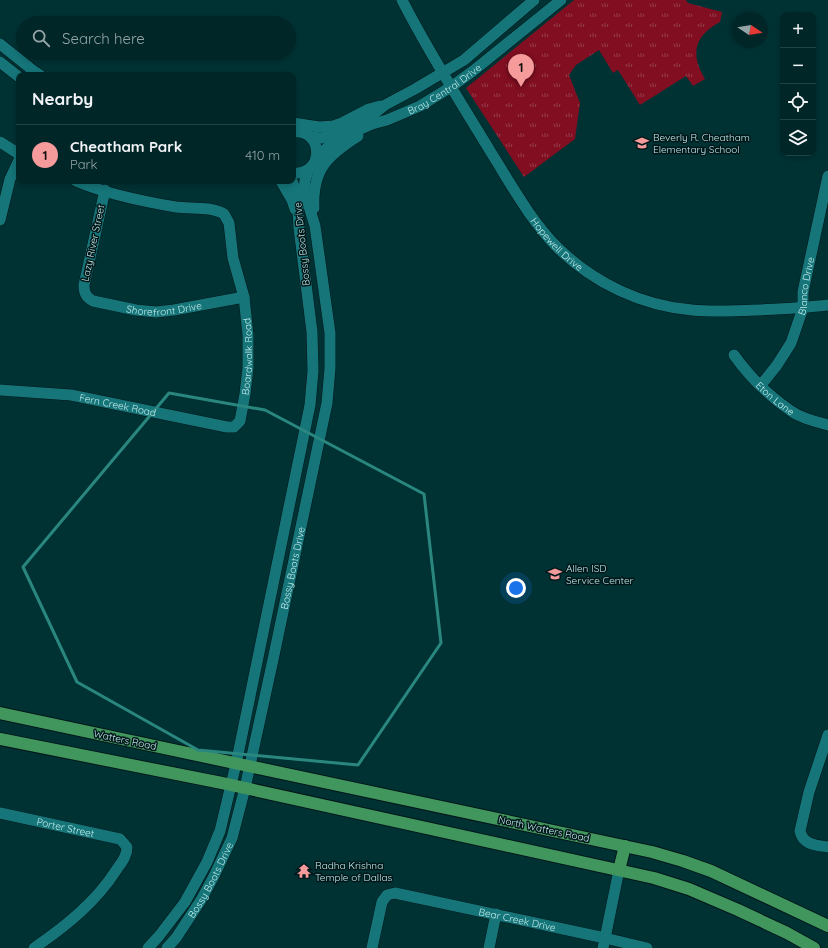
<!DOCTYPE html>
<html lang="en">
<head>
<meta charset="utf-8">
<style>
  :root { --surface:#002627; --page:#0e3233; --text:#f1f3f6; --muted:#95a5a7; --line:#224344; --accent:#f59b9b }
  body { margin:0; font-family:Quicksand,sans-serif; background:var(--page); color:var(--text) }
  .controls { position:absolute; right:12px; top:12px; display:grid; overflow:hidden; border-radius:8px; box-shadow:0 2px 6px #0003 }
  .controls button { width:36px; height:36px; display:grid; place-items:center; padding:0; border:0; border-bottom:1px solid var(--line); background:var(--surface); color:var(--text); font:20px sans-serif }
  .compass { position:absolute; left:732px; top:12px; width:36px; height:36px; border-radius:50%; background:var(--surface); box-shadow:0 2px 6px #0003; rotate:102deg }
  .you { position:absolute; left:516px; top:588px; width:14px; height:14px; margin:-10px; border:3px solid #fff; border-radius:50%; background:#1a73e8; box-shadow:0 0 0 6px #1a73e833 }
  .badge { display:grid; place-items:center; width:26px; height:26px; border-radius:50%; background:var(--accent); color:#111; font-size:13px; font-weight:700 }
  .pin { position:absolute; translate:-50% -33px; filter:drop-shadow(0 1px 2px #0008) }
  .pin::after { content:''; position:absolute; top:21px; width:14px; height:12px; background:inherit; clip-path:polygon(0 0,100% 0,50% 100%) }
  .list { margin:0; padding:0; list-style:none }
  h2 { display:flex; justify-content:space-between; align-items:center; height:52px; margin:0; padding:0 16px; font-size:17px }
  h2 small { font-size:13px; font-weight:400; color:var(--muted) }
  .list li { display:grid; grid-template-columns:26px 1fr auto; gap:12px; align-items:center; box-sizing:border-box; height:60px; padding:0 16px; border-top:1px solid var(--line) }
  .list b { display:block; font-size:15px; white-space:nowrap }
  .list p { margin:0; font-size:13px; white-space:nowrap; color:var(--muted) }
  .list em { font-size:13px; font-style:normal; color:var(--muted) }
  .icon { flex:none; width:22px; height:22px; fill:none; stroke:currentColor; stroke-width:2; stroke-linecap:round; stroke-linejoin:round }
  .map { position:relative; flex:none; width:828px; height:948px; overflow:hidden }
  .search { position:absolute; background:var(--surface); box-shadow:0 2px 6px #0003; left:16px; top:16px; width:280px; height:44px; display:flex; align-items:center; gap:10px; box-sizing:border-box; padding:0 14px; border-radius:22px; color:var(--muted); font-size:15px }
  .panel { position:absolute; background:var(--surface); box-shadow:0 2px 6px #0003; left:16px; top:72px; width:280px; height:112px; border-radius:8px }
  .map>svg:first-child { display:block }
  .park { fill:url(#park-tufts) }
  .lines { fill:none; stroke-linecap:round; stroke-linejoin:round }
  .minor-casing { stroke:#001719; stroke-width:12 }
  .major-casing { stroke:#001719; stroke-width:14 }
  .minor { stroke:#157579; stroke-width:11 }
  .major { stroke:#40965d; stroke-width:12 }
  .marked { fill:none; stroke:#2a8780; stroke-width:3; stroke-linejoin:round }
  .labels { text-anchor:middle; dominant-baseline:central; stroke-width:3; stroke-linejoin:round; paint-order:stroke }
  .street-label { font-size:10px; fill:#c0e8e9; stroke:#001719 }
  .poi-label { font-size:10px; fill:#c0e8e9; stroke:#001719; text-anchor:start }
</style>
</head>
<body>
<div class="map">
<svg width="828" height="948" viewBox="0 0 828 948">
  <defs>
    <pattern id="park-tufts" width="24" height="20" patternUnits="userSpaceOnUse"><rect width="24" height="20" fill="#810e21"/><path d="M3 7l-1-3M5 7V3M7 7l1-3M15 17l-1-3M17 17v-4M19 17l1-3" fill="none" stroke="#963d4c"/></pattern>
  </defs>
  <rect width="100%" height="100%" fill="#003234"/>
  <path class="park" d="M 574,0 L 686,0 L 688,3 L 722,12 L 720,22 C 694,36 690,54 705,79 L 693,86 L 686,76 L 640,105 L 618,70 L 613,73 L 599,50 L 576,65 L 569,75 L 580,103 L 575,139 L 524,177 L 466,88 Z"/>
  <g class="lines">
    <defs>
      <g id="minor">
        <path id="s1" d="M 402,0 C 429,53 461,103 492,154 C 512,186 531,221 558,248 C 594,283 642,306 692,310 C 713,312 735,311 756,310 C 780,309 804,308 828,305"/>
        <path d="M 0,44 L 35,72 L 40,75"/>
        <path d="M 0,62 L 19,77"/>
        <path d="M 293,123 L 319,127 L 333,126 L 342,123 L 369,109 L 380,106"/>
        <path d="M 293,132 C 325,129 324,176 293,173"/>
        <path d="M 311,137 L 322,138 L 331,135 L 370,117 L 385,105 L 415,89 L 464,60 L 534,0"/>
        <path d="M 0,142 L 19,154"/>
        <path id="s2" d="M 316,158 L 330,145 L 343,137 L 372,124 L 387,120 L 420,106 L 451,87 L 473,71 L 561,0"/>
        <path d="M 281,181 L 292,200 L 295,209"/>
        <path id="s3" d="M 105,190 L 84,285 C 84,293 86,297 93,301 L 136,310 L 156,312 L 174,310 L 244,297"/>
        <path d="M 314,208 C 312,169 328,155 358,136"/>
        <path d="M 0,220 L 10,179 L 19,160"/>
        <path id="s4" d="M 734,355 C 749,376 769,396 791,411 C 801,418 816,422 828,425"/>
        <path id="s5" d="M 761,385 L 777,365 L 791,343 L 803,308 L 803,292 L 828,176"/>
        <path id="s6" d="M 0,390 L 71,395 L 227,427 L 234,427 L 240,421 L 245,394 L 248,368 L 248,335 L 244,297 L 233,258 L 229,223 L 224,214 C 211,206 191,209 176,207 C 146,202 104,193 76,181"/>
        <path d="M 828,735 L 809,792 L 800,831 C 803,845 816,845 828,847"/>
        <path id="s7" d="M 0,813 L 120,839 L 127,847 C 127,856 122,862 117,869 C 96,902 66,926 34,948"/>
        <path d="M 148,948 L 159,936 L 185,902 L 207,862 L 220,831 L 236,764 L 310,405 L 313,371 L 312,332 L 299,228 L 297,194 L 292,181"/>
        <path id="s8" d="M 167,948 L 176,938 L 201,900 L 214,876 L 232,838 L 245,788 L 274,655 L 327,403 L 330,368 L 330,333 L 315,226 L 304,190 L 305,180 L 309,169"/>
        <path id="s9" d="M 372,948 L 382,902 L 387,895 L 395,893 L 605,938 L 647,948"/>
        <path d="M 489,948 L 496,914"/>
        <path d="M 603,948 L 619,870"/>
      </g>
      <g id="major">
        <path d="M 0,713 L 652,852 L 683,861 L 711,871 L 828,926"/>
        <path d="M 0,739 L 222,783 L 654,878 L 689,889 L 738,910 L 787,933 L 814,948"/>
        <path d="M 619,870 L 625,846"/>
      </g>
    </defs>
    <use href="#minor" class="minor-casing"/>
    <use href="#major" class="major-casing"/>
    <use href="#minor" class="minor"/>
    <use href="#major" class="major"/>
  </g>
  <path class="marked" d="M 169,393 L 265,410 L 424,494 L 441,643 L 358,765 L 198,750 L 77,682 L 23,567 Z"/>
  <defs>
    <symbol id="school-bare" viewBox="-9 -9 18 18"><path d="M0-5L7-2L0 1L-7-2ZM-4 1L0 2.5L4 1V4Q0 6-4 4Z" fill="#f59b9b" stroke="#001719" stroke-width="2.5" paint-order="stroke"/></symbol>
    <symbol id="temple-bare" viewBox="-9 -9 18 18"><path d="M0-6L5-2H3V0L6.5 2.5H4V6H1.5V3h-3V6H-4V2.5H-6.5L-3 0V-2H-5Z" fill="#f59b9b" stroke="#001719" stroke-width="2.5" paint-order="stroke"/></symbol>
  </defs>
  <g fill-rule="evenodd">
    <use href="#school-bare" x="632" y="133" width="20" height="20"/>
    <use href="#school-bare" x="545" y="564" width="20" height="20"/>
    <use href="#temple-bare" x="294" y="861" width="20" height="20"/>
  </g>
  <g class="labels">
    <g class="street-label">
      <text stroke="none"><textPath href="#s2" startOffset="147">Bray Central Drive</textPath></text>
      <text transform="translate(93 243) rotate(-78)">Lazy River Street</text>
      <text stroke="none"><textPath href="#s1" startOffset="290">Hopewell Drive</textPath></text>
      <text transform="translate(302 244) rotate(-96)">Bossy Boots Drive</text>
      <text stroke="none"><textPath href="#s5" startOffset="111">Blanco Drive</textPath></text>
      <text stroke="none"><textPath href="#s3" startOffset="189">Shorefront Drive</textPath></text>
      <text stroke="none"><textPath href="#s6" startOffset="311">Boardwalk Road</textPath></text>
      <text stroke="none"><textPath href="#s4" startOffset="60">Eton Lane</textPath></text>
      <text stroke="none"><textPath href="#s6" startOffset="119">Fern Creek Road</textPath></text>
      <text stroke="none"><textPath href="#s8" startOffset="405">Bossy Boots Drive</textPath></text>
      <text transform="translate(125 740) rotate(12)">Watters Road</text>
      <text stroke="none"><textPath href="#s7" startOffset="67">Porter Street</textPath></text>
      <text transform="translate(544 829) rotate(12)">North Watters Road</text>
      <text stroke="none"><textPath href="#s8" startOffset="81">Bossy Boots Drive</textPath></text>
      <text stroke="none"><textPath href="#s9" startOffset="189">Bear Creek Drive</textPath></text>
    </g>
    <g class="poi-label">
      <text x="653" y="137">Beverly R. Cheatham<tspan x="653" dy="12">Elementary School</tspan></text>
      <text x="566" y="568">Allen ISD<tspan x="566" dy="12">Service Center</tspan></text>
      <text x="315" y="865">Radha Krishna<tspan x="315" dy="12">Temple of Dallas</tspan></text>
    </g>
  </g>
</svg>
<div class="controls">
<button>+</button>
<button>−</button>
<button><svg class="icon" aria-label="locate" viewBox="0 0 24 24"><circle cx="12" cy="12" r="6"/><path d="M12 2v4M12 18v4M2 12h4M18 12h4"/></svg></button>
<button><svg class="icon" aria-label="layers" viewBox="0 0 24 24"><path d="M12 4l9 5-9 5-9-5zM3 14l9 5 9-5"/></svg></button>
</div>
<svg class="compass" viewBox="-18 -18 36 36"><path d="M0-13l5 13h-10z" fill="#e53935"/><path d="M0 13l5-13h-10z" fill="#95a5a7"/></svg>
<div class="you"></div>
<div class="pin badge" style="left:521px;top:87px">1</div>
<div class="search"><svg class="icon" aria-label="search" viewBox="0 0 24 24"><circle cx="10" cy="10" r="6"/><path d="M15 15l6 6"/></svg>Search here</div>
<section class="panel">
<h2>Nearby<small></small></h2>
<ul class="list">
<li><span class="badge">1</span><div><b>Cheatham Park</b><p>Park</p></div><em>410 m</em></li>
</ul>
</section>
</div>
</body>
</html>
